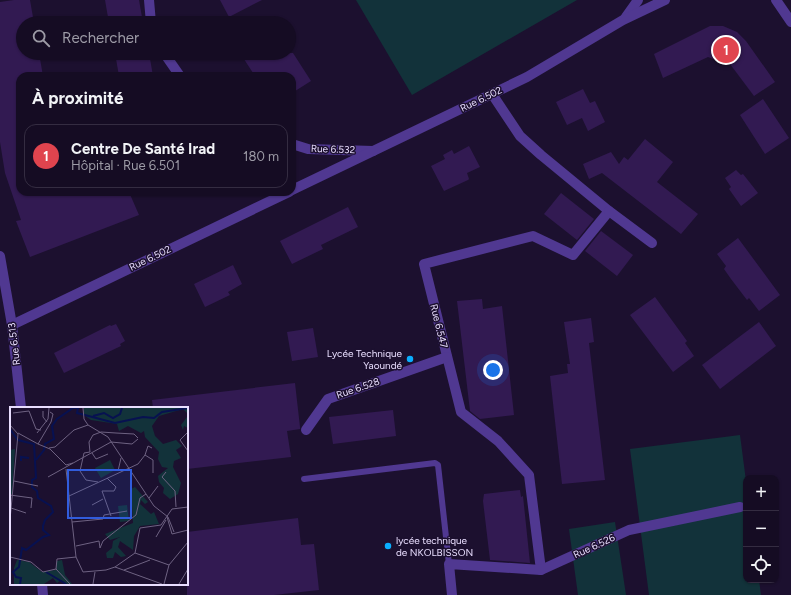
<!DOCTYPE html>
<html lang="fr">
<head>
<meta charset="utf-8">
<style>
  :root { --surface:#150c23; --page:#1e152b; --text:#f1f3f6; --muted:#9d9ba6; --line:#342c41; --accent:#db2777 }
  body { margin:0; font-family:Figtree,sans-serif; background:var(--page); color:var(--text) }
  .controls { position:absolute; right:12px; bottom:12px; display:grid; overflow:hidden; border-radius:8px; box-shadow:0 1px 3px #0004 }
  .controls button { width:36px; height:36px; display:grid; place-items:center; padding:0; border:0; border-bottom:1px solid var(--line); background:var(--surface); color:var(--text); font:20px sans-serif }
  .you { position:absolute; left:493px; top:370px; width:14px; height:14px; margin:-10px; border:3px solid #fff; border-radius:50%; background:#1a73e8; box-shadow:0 0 0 6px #1a73e833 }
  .badge { display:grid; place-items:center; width:26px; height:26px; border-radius:50%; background:var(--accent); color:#fff; font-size:13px; font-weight:700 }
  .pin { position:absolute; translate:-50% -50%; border:2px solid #fff; box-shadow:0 1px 4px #0006 }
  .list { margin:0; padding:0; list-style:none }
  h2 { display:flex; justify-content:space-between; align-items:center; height:52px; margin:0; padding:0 16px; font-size:17px }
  h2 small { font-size:13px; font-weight:400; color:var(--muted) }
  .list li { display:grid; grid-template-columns:26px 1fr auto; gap:12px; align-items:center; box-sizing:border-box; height:64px; margin:0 8px 8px; padding:0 8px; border:1px solid var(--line); border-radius:12px }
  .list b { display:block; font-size:15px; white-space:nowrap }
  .list p { margin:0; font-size:13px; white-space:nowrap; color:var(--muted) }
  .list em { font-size:13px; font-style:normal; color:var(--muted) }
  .icon { flex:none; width:22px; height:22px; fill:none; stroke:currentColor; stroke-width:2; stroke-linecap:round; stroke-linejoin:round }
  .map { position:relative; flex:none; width:791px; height:595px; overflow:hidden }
  .search { position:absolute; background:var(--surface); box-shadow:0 1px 3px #0004; left:16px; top:16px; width:280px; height:44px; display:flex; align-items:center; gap:10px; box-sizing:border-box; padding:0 14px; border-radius:22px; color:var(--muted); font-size:15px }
  .panel { position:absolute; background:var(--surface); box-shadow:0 1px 3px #0004; left:16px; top:72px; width:280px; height:124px; border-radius:12px }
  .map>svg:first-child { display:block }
  .green { fill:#12323a }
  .building { fill:#321a52 }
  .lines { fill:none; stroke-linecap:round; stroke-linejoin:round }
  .service { stroke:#503891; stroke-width:6 }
  .minor { stroke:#503891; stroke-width:10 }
  .tertiary { stroke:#503891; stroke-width:10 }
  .poi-dot { fill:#0aaeff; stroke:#1c102f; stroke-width:1.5 }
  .labels { text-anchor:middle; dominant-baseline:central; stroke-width:3; stroke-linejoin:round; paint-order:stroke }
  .street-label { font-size:10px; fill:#e9deff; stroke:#1c102f }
  .poi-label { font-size:10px; fill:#e9deff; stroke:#1c102f; text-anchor:end }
  .inset-river { fill:none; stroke:#071151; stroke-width:2 }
  .inset-road { fill:none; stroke:#6e6282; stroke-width:1 }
  .view { fill:#315cdc; fill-opacity:0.15; stroke:#315cdc; stroke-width:2 }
  .inset-edge { fill:none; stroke:#e9deff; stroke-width:2 }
</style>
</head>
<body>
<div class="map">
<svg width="791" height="595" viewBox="0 0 791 595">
  <rect width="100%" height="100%" fill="#1c102f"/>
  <g class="green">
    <path d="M 356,0 L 577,0 L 412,95 Z"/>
    <path d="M 740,435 L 746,481 L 746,580 L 759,580 L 761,595 L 649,595 L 630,449 Z"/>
    <path d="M 615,522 L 626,595 L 578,595 L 569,529 Z"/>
  </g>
  <g class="building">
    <path d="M 14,0 L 30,0 L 34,23 L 23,23 L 23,53 L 39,53 L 43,76 L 20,76 L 20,192 L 129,192 L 139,215 L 30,257 L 16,221 L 21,220 L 5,173 L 0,142 L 0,2 Z"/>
    <path d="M 105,0 L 139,0 L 143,23 L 109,23 Z"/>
    <path d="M 220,0 L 262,0 L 229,17 Z"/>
    <path d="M 710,26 L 723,26 L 737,32 L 746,41 L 775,82 L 754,96 L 727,60 L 721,62 L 708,57 L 663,78 L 654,54 Z"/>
    <path d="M 115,53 L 149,53 L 153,76 L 119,76 Z"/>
    <path d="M 240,53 L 293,53 L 311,81 L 292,93 L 292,76 L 255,76 Z"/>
    <path d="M 583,89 L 590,103 L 595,101 L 605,122 L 588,131 L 582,118 L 567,125 L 556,102 Z"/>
    <path d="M 763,99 L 789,138 L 765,154 L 740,115 Z"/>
    <path d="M 645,139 L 673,162 L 657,182 L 698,214 L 681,234 L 602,173 L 589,179 L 583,164 L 611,152 L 619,164 L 624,157 L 628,160 Z"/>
    <path d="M 469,146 L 480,167 L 467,173 L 469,179 L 468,180 L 444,191 L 431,166 L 445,159 L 443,155 L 452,150 L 454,154 Z"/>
    <path d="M 736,170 L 741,175 L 743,174 L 758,193 L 741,206 L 729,189 L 731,187 L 725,178 Z"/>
    <path d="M 561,193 L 594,219 L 577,240 L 544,214 Z"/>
    <path d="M 348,207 L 358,227 L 321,245 L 323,249 L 292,264 L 280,241 Z"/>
    <path d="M 601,231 L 633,255 L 617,276 L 585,251 Z"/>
    <path d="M 738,238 L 780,295 L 759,311 L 749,298 L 747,300 L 731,279 L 724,269 L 726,266 L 717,254 Z"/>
    <path d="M 233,265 L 242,284 L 228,292 L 230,295 L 205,307 L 194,284 Z"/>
    <path d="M 655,297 L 687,341 L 685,343 L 694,356 L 673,372 L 630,315 Z"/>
    <path d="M 482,299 L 483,309 L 502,306 L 514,415 L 480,419 L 470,411 L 457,301 Z"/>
    <path d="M 591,318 L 594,342 L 589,343 L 605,480 L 562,484 L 550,376 L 568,373 L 567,364 L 570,364 L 564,322 Z"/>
    <path d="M 759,322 L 776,346 L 720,389 L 702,365 Z"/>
    <path d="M 116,324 L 125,341 L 120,344 L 121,346 L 64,373 L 54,353 L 110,325 L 111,326 Z"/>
    <path d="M 313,328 L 318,357 L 292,361 L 287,332 Z"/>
    <path d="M 295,383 L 300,427 L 300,429 L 287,431 L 291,457 L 187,469 L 187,408 L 153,408 L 152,400 Z"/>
    <path d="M 393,410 L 396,436 L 333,444 L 329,417 Z"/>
    <path d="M 520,490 L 521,497 L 523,496 L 530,563 L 490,560 L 483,501 L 484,494 Z"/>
    <path d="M 298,518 L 301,545 L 314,544 L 319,590 L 274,595 L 187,595 L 187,532 Z"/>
  </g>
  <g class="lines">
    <path class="service" d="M 304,479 L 435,463 L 438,465 L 449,564"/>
    <g class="minor">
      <path d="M 149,0 L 151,23"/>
      <path d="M 626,17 L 638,0"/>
      <path d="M 164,53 L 180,76"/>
      <path d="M 492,94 L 520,136 L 541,155 L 609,211 L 573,255 L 533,236 L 424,264 L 461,412 L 498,441 L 529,475 L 541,570"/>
      <path d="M 292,144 L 308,149 L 373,151"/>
      <path d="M 292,190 L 527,77 L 623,20 L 665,0"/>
      <path d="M 609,211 L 652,243"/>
      <path d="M 0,256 L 12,325 L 21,408"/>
      <path d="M 12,325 L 289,192"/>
      <path d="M 306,430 L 328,399 L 447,357"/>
      <path d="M 42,584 L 43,595"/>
      <path d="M 452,595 L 449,564 L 541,570 L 629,530 L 740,507"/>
    </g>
    <path class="tertiary" d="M 776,0 L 791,22"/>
  </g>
  <g class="poi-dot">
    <circle cx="410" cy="359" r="4"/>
    <circle cx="388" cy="546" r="4"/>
  </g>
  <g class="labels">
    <g class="street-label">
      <text transform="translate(481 99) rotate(-26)">Rue 6.502</text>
      <text transform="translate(333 149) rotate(2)">Rue 6.532</text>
      <text transform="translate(150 258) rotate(-26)">Rue 6.502</text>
      <text transform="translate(439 326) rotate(76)">Rue 6.547</text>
      <text transform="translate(14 344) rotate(-97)">Rue 6.513</text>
      <text transform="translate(358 388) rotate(-19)">Rue 6.528</text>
      <text transform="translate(594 546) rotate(-25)">Rue 6.526</text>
    </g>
    <g class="poi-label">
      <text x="402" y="353">Lycée Technique<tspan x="402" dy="12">Yaoundé</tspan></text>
      <text x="396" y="540" text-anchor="start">lycée technique<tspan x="396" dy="12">de NKOLBISSON</tspan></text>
    </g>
  </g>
  <g transform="translate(10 407)">
    <rect width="178" height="178" fill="#1c102f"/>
    <path d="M 74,1 L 178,1 L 178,21 L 174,19 L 173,23 L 171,18 L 177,10 L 177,6 L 173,2 L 149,9 L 142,19 L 145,29 L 153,37 L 166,33 L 172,39 L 166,43 L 171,51 L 164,54 L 163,60 L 171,76 L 168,87 L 160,92 L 153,86 L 154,81 L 149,75 L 148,69 L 158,61 L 152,60 L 148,52 L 149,45 L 135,30 L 134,24 L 131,26 L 118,19 L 109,24 L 107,17 L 81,13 L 74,8 ZM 5,42 L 2,87 L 0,87 L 0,43 ZM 100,53 L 105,63 L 91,71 L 85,61 ZM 125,80 L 138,95 L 135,97 L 131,93 L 130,97 L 141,107 L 144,105 L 149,117 L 130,119 L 124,129 L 123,143 L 110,134 L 108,140 L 116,149 L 111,150 L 105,145 L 103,151 L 97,151 L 96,146 L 102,141 L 103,134 L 110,130 L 100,133 L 95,127 L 123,116 L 121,82 ZM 117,98 L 119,114 L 110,115 L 108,99 ZM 7,153 L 19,155 L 32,165 L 46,163 L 47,154 L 52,153 L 55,168 L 62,177 L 57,177 L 51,173 L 47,176 L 43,171 L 34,177 L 4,177 L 4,161 Z" fill="#12323a"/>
    <path class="inset-river" d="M 83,9 L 94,6 L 103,11 L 110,7 L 112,1M 0,22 L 8,33 L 24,37 L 26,71 L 22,73 L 22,80 L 27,84 L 28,91 L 41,99 L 43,105 L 35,113 L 33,119 L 33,123 L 39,128 L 33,130 L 16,143 L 12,141 L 9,160 L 3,165 L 6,170 L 11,171 L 10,177M 26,53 L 34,43 L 35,37 L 44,32 L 42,19 L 47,12 L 63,1 L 68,1 L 67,6 L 71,7 L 105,16 L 133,10 L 144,11 L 152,5 L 178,1M 11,54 L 11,50 L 19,51M 36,165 L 56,177"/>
    <path class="inset-road" d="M 73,1 L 74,12 L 78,18 L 98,30 L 144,99 L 158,110 L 164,125M 33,4 L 33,10 L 37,15M 40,5 L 43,7 L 41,15 L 28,37 L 40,42 L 56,58 L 63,56M 3,6 L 19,4 L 26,22 L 31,23M 0,18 L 8,27 L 0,113M 178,25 L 170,33 L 178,44M 8,26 L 28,37M 27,26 L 38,12 L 39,1M 39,41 L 45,40 L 64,23 L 78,18M 82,46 L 86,52 L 98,47M 135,48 L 138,39 L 142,41M 56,62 L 66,150 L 73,165 L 96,163 L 105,160 L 125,146 L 130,121 L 151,118 L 162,102 L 178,100M 108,64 L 111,51M 156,65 L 152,70 L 165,84 L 166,100M 38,70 L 101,35 L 122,37 L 128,32M 97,71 L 106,80 L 104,84 L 92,84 L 101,109M 4,74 L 28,79M 88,75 L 76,73 L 70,64 L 74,46 L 80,45 L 79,35 L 83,28 L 91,25 L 106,26 L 124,27 L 128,31M 0,88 L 22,91 L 21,101M 59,89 L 128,57 L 135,48 L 143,53 L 143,66M 139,91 L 148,79M 82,98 L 93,92M 1,101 L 16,106M 157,110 L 162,127 L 178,123M 62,115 L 93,112 L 94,108 L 117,104M 146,130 L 156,113M 66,139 L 89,134 L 90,141 L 93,134 L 126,108 L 130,91 L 136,87M 125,146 L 159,158M 0,150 L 21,155 L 33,165 L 46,162 L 47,152 L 66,150M 105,160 L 152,177M 46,162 L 60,177M 114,163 L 140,153M 83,177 L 85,165M 154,177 L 159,158 L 178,135M 169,177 L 178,162"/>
    <path class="view" d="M 58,63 L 121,63 L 121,111 L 58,111 Z"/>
    <rect width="178" height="178" class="inset-edge"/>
  </g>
</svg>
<div class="controls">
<button>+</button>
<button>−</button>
<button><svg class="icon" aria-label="locate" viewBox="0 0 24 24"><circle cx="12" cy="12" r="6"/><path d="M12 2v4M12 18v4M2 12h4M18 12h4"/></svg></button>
</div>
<div class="you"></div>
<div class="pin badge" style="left:726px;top:50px;background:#e0444e">1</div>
<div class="search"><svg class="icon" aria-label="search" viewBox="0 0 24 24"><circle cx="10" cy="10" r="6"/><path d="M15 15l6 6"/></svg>Rechercher</div>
<section class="panel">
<h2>À proximité<small></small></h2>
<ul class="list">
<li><span class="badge" style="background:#e0444e">1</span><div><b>Centre De Santé Irad</b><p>Hôpital · Rue 6.501</p></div><em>180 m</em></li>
</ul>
</section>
</div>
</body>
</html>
